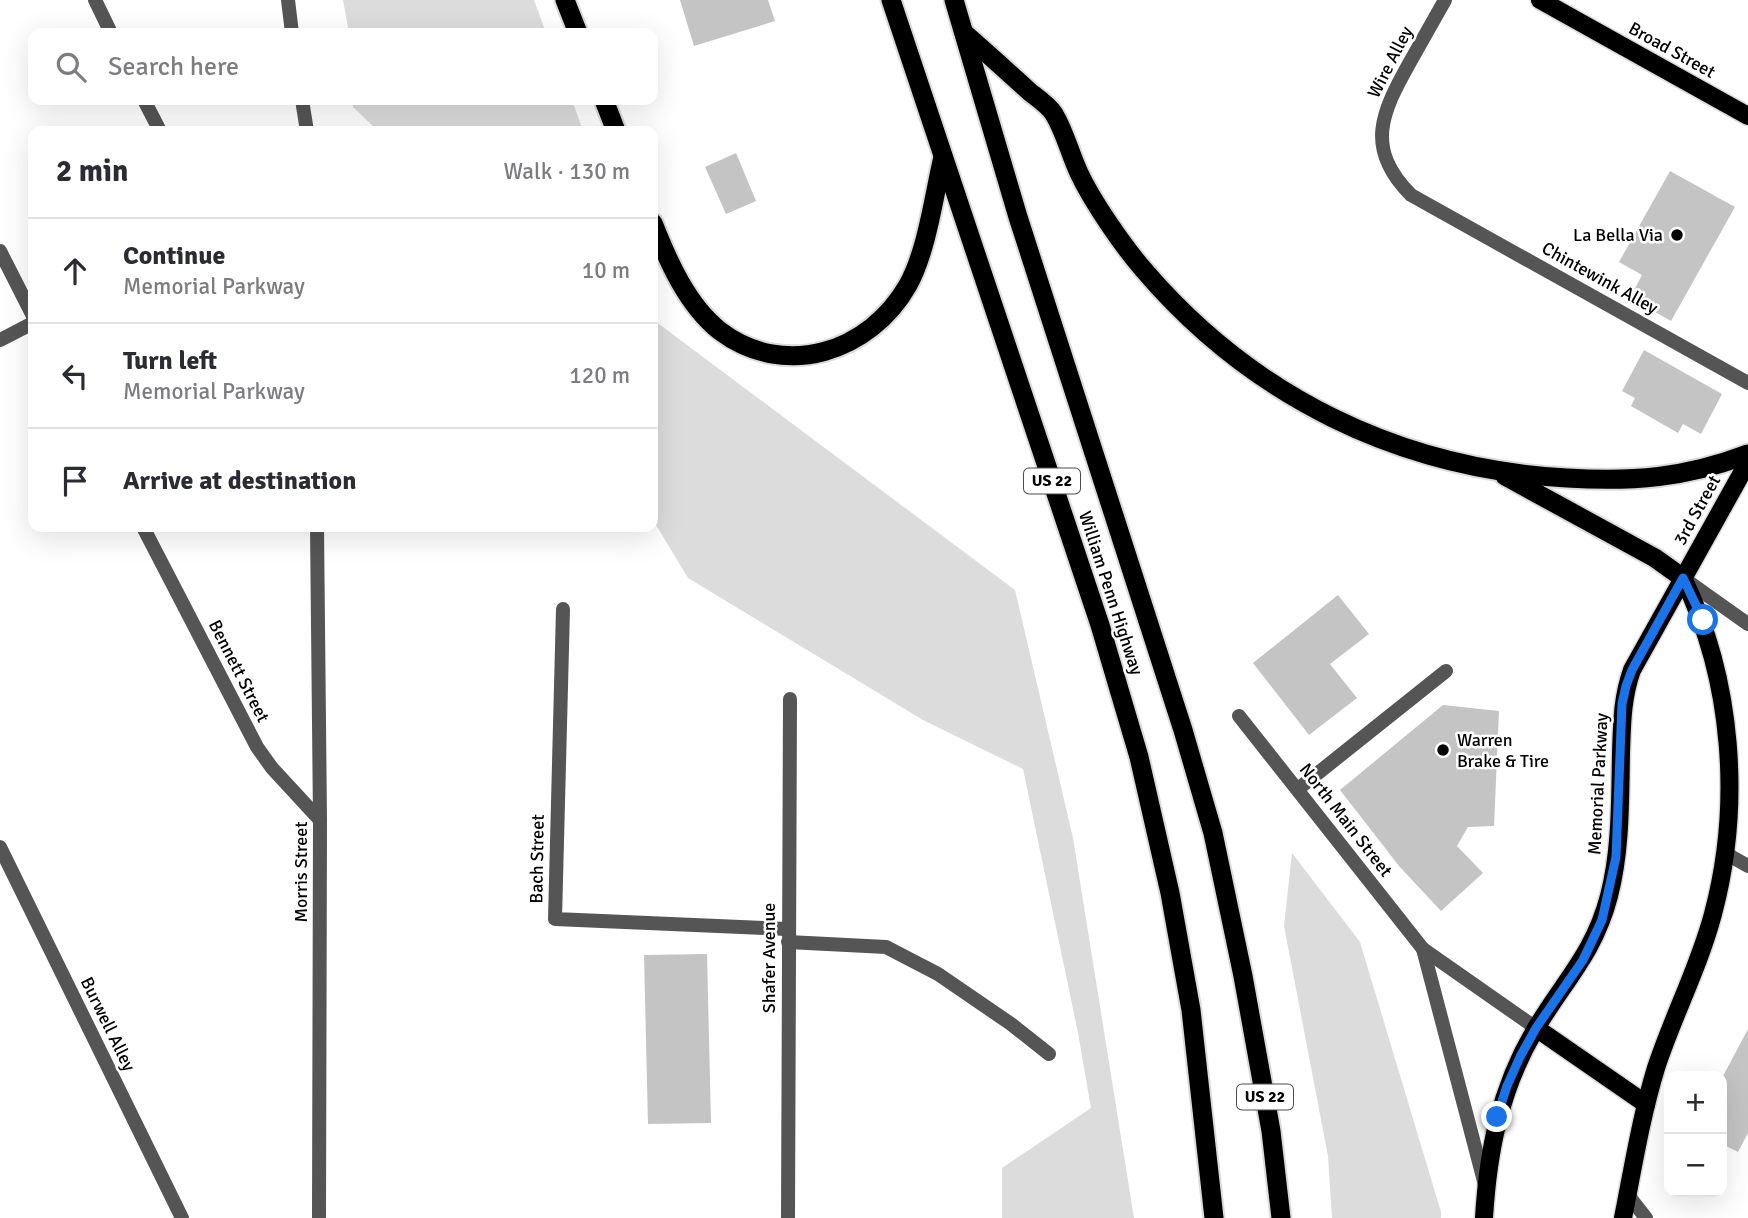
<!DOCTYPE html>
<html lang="en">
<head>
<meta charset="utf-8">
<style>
  :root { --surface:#fff; --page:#f2f2f3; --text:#2b2b33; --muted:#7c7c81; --line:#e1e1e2 }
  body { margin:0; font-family:Signika,sans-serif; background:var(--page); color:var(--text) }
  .controls { position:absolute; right:21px; bottom:21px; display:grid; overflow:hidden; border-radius:14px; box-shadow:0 7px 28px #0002 }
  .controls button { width:63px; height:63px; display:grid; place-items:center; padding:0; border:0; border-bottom:2px solid var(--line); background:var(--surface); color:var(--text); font:35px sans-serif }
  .stop { position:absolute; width:21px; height:21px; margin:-16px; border:5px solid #1a73e8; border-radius:50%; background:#fff }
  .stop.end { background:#1a73e8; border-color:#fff; box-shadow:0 2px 7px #0008 }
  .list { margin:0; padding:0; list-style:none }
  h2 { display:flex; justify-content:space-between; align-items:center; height:91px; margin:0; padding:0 28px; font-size:30px }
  h2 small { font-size:23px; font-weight:400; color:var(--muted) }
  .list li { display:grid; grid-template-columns:46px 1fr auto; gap:21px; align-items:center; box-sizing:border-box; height:105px; padding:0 28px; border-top:2px solid var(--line) }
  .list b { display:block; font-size:26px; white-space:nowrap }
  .list p { margin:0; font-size:23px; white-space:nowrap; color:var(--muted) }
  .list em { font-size:23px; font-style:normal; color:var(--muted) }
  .icon { flex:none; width:38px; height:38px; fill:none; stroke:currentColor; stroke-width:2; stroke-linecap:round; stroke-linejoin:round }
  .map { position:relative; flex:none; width:1748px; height:1218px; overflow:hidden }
  .search { position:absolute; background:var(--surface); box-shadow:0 7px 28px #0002; left:28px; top:28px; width:630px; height:77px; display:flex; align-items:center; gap:18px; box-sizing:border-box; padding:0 24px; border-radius:14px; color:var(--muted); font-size:26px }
  .panel { position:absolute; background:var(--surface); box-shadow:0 7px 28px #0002; left:28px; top:126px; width:630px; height:406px; border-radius:14px }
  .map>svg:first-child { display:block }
  .green { fill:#dcdcdc }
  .building { fill:#c4c4c4 }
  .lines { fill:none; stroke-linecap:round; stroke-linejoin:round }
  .primary-casing { stroke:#dbdbdb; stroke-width:21 }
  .trunk-casing { stroke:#dbdbdb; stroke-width:23 }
  .service { stroke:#555; stroke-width:14 }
  .minor { stroke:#555; stroke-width:14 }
  .tertiary { stroke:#555; stroke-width:14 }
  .primary { stroke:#000; stroke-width:18 }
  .trunk { stroke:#000; stroke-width:19 }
  .route { stroke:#1a73e8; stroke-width:9 }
  .poi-dot { fill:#000; stroke:#fff; stroke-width:2.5 }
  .labels { text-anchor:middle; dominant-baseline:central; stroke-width:5; stroke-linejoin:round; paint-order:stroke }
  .shield { fill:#fff; stroke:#4c4c4c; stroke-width:2 }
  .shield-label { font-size:16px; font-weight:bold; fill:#000 }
  .street-label { font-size:18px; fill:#000; stroke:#fff }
  .poi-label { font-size:18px; fill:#000; stroke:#fff; text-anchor:end }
</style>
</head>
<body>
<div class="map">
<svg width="1748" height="1218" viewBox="0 0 1748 1218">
  <rect width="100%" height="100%" fill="#fff"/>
  <g class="green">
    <path d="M 343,0 L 534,0 L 546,33 L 349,33 Z"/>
    <path d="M 353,100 L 572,100 L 583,131 L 378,131 L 353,107 Z"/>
    <path d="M 653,315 L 655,321 L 1015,590 L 1073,838 L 1134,1218 L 1002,1218 L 1002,1168 L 1091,1108 L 1078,1033 L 1023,769 L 923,720 L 688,578 L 653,520 Z"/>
    <path d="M 1292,853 L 1360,942 L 1441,1212 L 1441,1218 L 1332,1218 L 1328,1156 L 1284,926 Z"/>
  </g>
  <g class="building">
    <path d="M 680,0 L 768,0 L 775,21 L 694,46 Z"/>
    <path d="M 736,153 L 756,201 L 726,214 L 705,167 Z"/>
    <path d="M 1670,171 L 1735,207 L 1671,321 L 1630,298 L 1642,275 L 1619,262 Z"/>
    <path d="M 1644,350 L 1722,394 L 1701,434 L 1683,424 L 1678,433 L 1631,406 L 1635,398 L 1622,391 Z"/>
    <path d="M 1338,595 L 1369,634 L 1330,664 L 1357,698 L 1309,735 L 1253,663 Z"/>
    <path d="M 1443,705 L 1499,711 L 1494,826 L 1468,827 L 1457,846 L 1483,873 L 1441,911 L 1399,866 L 1340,790 Z"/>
    <path d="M 707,954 L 711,1123 L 648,1124 L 644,955 Z"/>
    <path d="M 1748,1029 L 1748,1133 L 1738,1152 L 1722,1144 L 1722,1078 Z"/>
  </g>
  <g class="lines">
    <defs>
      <g id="primary">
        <path d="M 1540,0 L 1748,116"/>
        <path d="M 1536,1028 L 1646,1104"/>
        <path d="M 1484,1218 C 1488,1151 1500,1089 1535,1030 C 1563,982 1594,954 1609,896 C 1621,850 1620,801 1621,753 C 1622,724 1622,698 1632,670 L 1748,462"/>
        <path d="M 1623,1218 C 1633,1168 1641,1117 1656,1068 C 1673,1016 1699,967 1713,914 C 1742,805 1733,680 1683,578"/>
      </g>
      <g id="trunk">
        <path d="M 565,0 L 578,33"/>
        <path d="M 891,0 L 1100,625 L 1139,757 L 1170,893 L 1191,1010 L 1214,1218"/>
        <path d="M 954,0 L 1018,217 L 1183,730 L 1213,833 L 1243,976 L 1271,1131 L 1281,1218"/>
        <path d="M 964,33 C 987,53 1009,73 1031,93 C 1039,99 1049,106 1054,114 C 1065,132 1070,154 1079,173 C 1092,201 1123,246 1143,269 C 1252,397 1400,469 1567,478 C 1633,482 1685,478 1748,454"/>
        <path d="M 604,100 L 616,131"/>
        <path d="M 653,223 C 668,261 687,305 720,331 C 785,380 870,352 908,285 C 927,251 934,195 943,157"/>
        <path d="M 1505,476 L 1655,558 L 1683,578"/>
      </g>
    </defs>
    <use href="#primary" class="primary-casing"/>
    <use href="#trunk" class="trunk-casing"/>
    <g class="service">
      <path d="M 95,0 L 111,33"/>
      <path d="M 1445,0 C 1433,21 1422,41 1410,62 C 1382,112 1364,148 1411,195 L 1748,383"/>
      <path d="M 144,100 L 160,131"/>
      <path d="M 1239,716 L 1423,949 L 1536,1028"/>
      <path d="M 1298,789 L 1446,671"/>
      <path d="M 0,847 L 182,1218"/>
      <path d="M 1725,853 L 1748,866"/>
      <path d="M 788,942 L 886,947 L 938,974 L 1011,1024 L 1049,1054"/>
      <path d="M 1423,949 L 1485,1185"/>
    </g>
    <g class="minor">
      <path d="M 0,251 L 33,316"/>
      <path d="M 0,340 L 33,323"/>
      <path d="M 143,527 L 257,747 L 272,768 L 320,820"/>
      <path d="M 1683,578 L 1748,624"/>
      <path d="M 563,609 L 555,919 L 788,929"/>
      <path d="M 788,1218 L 790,699"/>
    </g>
    <g class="tertiary">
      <path d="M 288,0 L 292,33"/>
      <path d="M 302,100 L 307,131"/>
      <path d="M 317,527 L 320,820 L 319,1218"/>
      <path d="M 1628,1195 L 1646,1218"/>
    </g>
    <use href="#primary" class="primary"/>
    <use href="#trunk" class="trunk"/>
  </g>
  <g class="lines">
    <path class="route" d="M 1497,1117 L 1507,1086 L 1520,1057 L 1536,1028 L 1583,960 L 1602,920 L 1616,857 L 1622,704 L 1626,686 L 1632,670 L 1683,578 L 1703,620"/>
  </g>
  <g class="poi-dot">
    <circle cx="1677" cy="235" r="7"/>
    <circle cx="1443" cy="750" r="7"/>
  </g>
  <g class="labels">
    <g class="shield">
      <rect x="1024" y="468.5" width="56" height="25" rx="5"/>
      <rect x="1237" y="1084.5" width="56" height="25" rx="5"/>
    </g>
    <g class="shield-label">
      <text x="1052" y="481">US 22</text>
      <text x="1265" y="1097">US 22</text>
    </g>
    <g class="street-label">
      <text transform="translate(1672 50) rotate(29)">Broad Street</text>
      <text transform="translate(1390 62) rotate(-63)">Wire Alley</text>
      <text transform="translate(1600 278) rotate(29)">Chintewink Alley</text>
      <text transform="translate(1697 510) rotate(-61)">3rd Street</text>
      <text transform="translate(1111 593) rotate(72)">William Penn Highway</text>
      <text transform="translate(239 671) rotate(63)">Bennett Street</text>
      <text transform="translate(1598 784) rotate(-87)">Memorial Parkway</text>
      <text transform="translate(1346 820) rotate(52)">North Main Street</text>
      <text transform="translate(537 859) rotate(-89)">Bach Street</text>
      <text transform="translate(301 872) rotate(-90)">Morris Street</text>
      <text transform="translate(769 958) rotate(-90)">Shafer Avenue</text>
      <text transform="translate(108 1024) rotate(64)">Burwell Alley</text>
    </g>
    <g class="poi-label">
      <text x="1663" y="235">La Bella Via</text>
      <text x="1457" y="740" text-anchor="start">Warren<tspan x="1457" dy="21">Brake &amp; Tire</tspan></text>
    </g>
  </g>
</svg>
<div class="controls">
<button>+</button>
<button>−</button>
</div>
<div class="stop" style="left:1703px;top:620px"></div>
<div class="stop end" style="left:1497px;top:1117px"></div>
<div class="search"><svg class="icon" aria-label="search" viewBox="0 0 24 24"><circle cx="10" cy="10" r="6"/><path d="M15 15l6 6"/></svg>Search here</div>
<section class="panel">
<h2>2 min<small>Walk · 130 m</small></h2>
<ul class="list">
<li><svg class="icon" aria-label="ahead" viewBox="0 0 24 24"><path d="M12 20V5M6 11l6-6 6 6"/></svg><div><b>Continue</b><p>Memorial Parkway</p></div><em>10 m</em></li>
<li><svg class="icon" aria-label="left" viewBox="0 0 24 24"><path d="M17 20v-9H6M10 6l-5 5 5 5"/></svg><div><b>Turn left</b><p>Memorial Parkway</p></div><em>120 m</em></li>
<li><svg class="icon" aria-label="arrive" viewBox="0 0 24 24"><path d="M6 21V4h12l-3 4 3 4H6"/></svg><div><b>Arrive at destination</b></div></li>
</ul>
</section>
</div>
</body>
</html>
